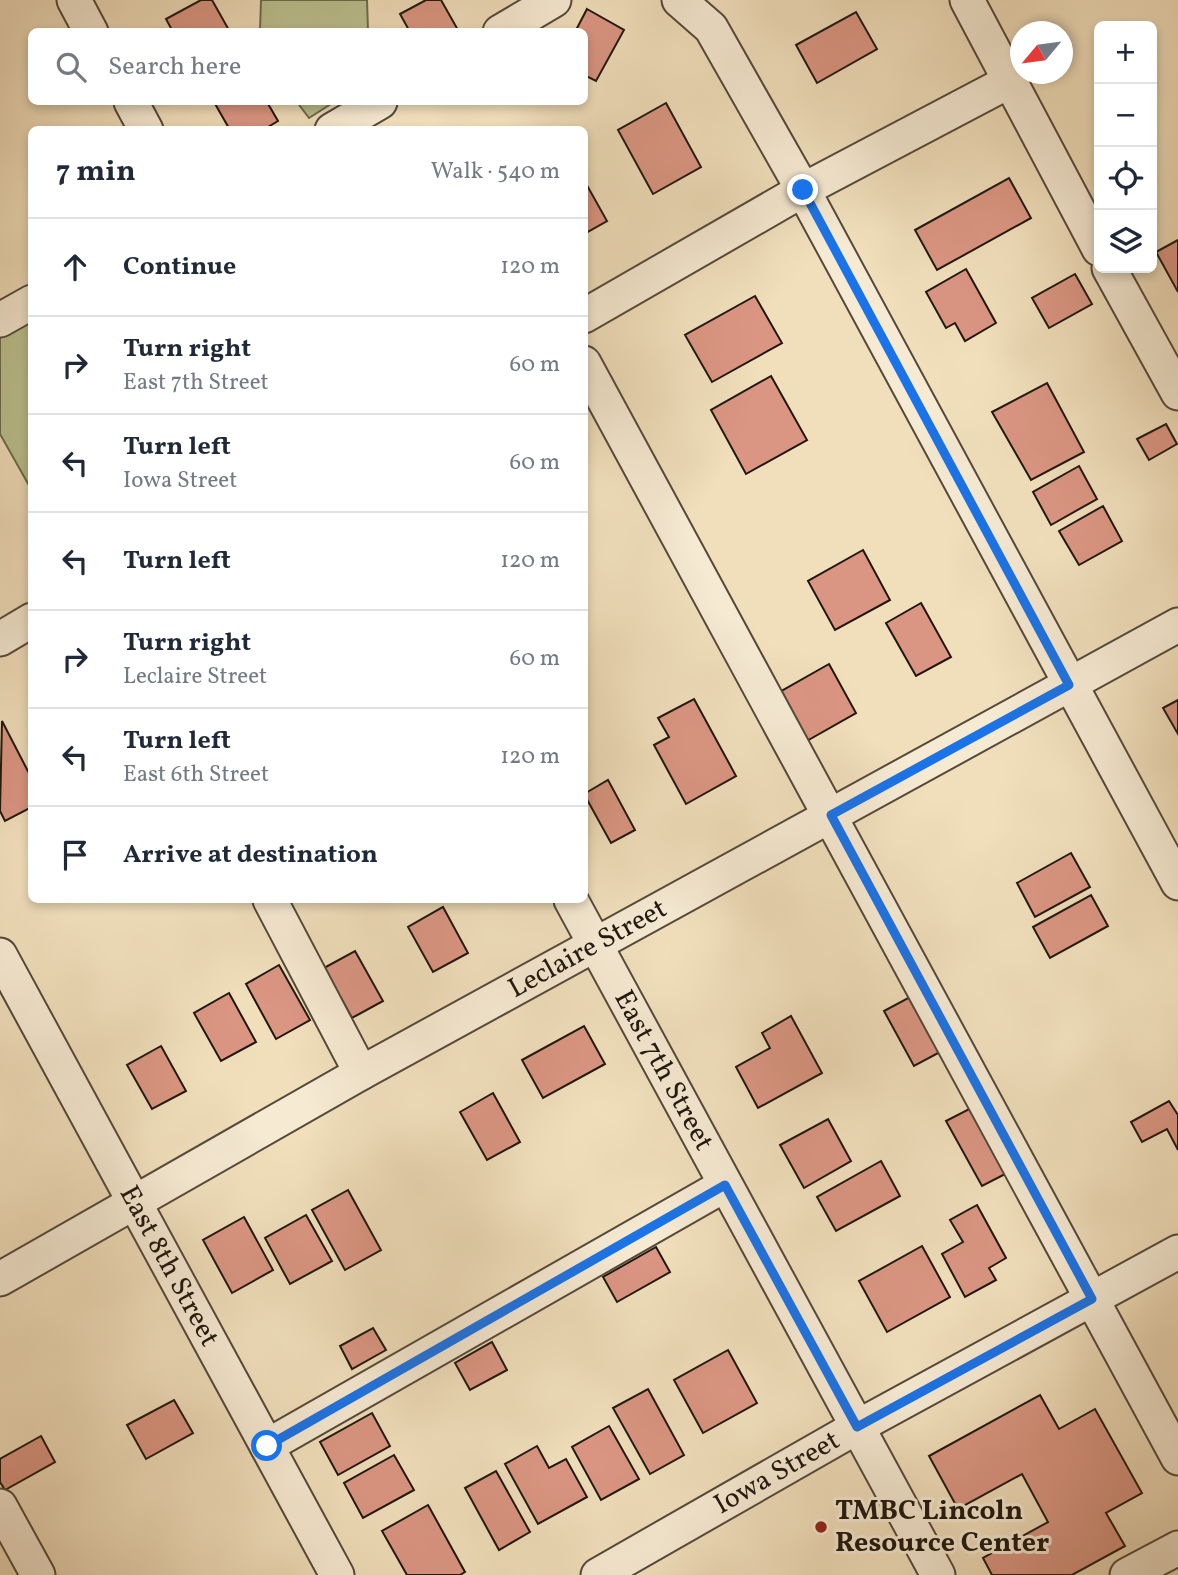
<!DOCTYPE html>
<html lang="en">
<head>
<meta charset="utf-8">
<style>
  :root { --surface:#fff; --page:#f6f6f7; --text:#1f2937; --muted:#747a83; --line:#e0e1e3 }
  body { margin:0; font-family:Vollkorn,serif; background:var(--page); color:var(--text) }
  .controls { position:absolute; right:21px; top:21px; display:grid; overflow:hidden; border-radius:10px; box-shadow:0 4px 10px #0003 }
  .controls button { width:63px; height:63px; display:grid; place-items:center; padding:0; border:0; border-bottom:2px solid var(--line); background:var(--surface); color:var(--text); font:35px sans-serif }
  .compass { position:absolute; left:1010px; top:21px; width:63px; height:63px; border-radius:50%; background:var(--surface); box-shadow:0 4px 10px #0003; rotate:241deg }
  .stop { position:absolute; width:21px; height:21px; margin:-16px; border:5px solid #1a73e8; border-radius:50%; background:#fff }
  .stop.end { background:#1a73e8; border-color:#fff; box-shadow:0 2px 7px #0008 }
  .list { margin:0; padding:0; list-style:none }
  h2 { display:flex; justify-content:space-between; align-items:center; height:91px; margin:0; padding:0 28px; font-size:30px }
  h2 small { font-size:23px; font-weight:400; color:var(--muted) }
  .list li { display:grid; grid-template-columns:46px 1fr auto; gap:21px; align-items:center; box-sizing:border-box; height:98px; padding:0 28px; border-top:2px solid var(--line) }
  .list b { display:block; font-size:26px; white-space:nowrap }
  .list p { margin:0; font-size:23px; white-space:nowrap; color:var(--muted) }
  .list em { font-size:23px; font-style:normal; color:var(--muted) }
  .icon { flex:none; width:38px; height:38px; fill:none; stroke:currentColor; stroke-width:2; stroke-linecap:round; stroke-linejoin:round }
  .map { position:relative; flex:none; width:1178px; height:1575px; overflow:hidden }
  .search { position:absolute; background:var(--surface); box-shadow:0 4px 10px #0003; left:28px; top:28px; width:560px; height:77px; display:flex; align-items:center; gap:18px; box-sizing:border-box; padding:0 24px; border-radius:10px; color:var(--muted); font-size:26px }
  .panel { position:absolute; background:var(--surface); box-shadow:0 4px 10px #0003; left:28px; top:126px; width:560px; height:777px; border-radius:10px }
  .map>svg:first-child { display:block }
  .green { fill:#bbc18f; stroke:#6d6c4e; stroke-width:2 }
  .building { fill:#db9683; stroke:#1f170e; stroke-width:2 }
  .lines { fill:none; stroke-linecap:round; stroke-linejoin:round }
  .minor-casing { stroke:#54493a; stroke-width:37 }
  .minor { stroke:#f6ead3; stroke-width:33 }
  .route { stroke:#1a73e8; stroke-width:9 }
  .poi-dot { fill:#8f2418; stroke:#f6ead3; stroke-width:2.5 }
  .labels { text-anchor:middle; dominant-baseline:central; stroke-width:6; stroke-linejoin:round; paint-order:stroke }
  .street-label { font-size:28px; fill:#1f170e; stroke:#f6ead3 }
  .poi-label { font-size:28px; font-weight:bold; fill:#1f170e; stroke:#f6ead3; text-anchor:start }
</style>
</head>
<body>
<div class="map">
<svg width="1178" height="1575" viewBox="0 0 1178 1575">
  <rect width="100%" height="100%" fill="#f1dfbc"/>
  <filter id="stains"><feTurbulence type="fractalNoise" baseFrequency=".00286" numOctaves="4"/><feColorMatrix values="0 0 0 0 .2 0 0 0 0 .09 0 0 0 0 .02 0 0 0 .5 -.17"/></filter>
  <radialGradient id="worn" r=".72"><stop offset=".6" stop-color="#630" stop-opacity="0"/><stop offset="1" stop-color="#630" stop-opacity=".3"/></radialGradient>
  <g class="green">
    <path d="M 261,0 L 367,0 L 368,31 L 260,31 Z"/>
    <path d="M 297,102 L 334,102 L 309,118 Z"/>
    <path d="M 31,316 L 31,489 L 0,434 L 0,332 Z"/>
  </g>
  <g class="building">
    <path d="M 201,0 L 212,0 L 230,32 L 173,32 L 166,19 Z"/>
    <path d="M 426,0 L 441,0 L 458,30 L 410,32 L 400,14 Z"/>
    <path d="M 587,9 L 624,30 L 596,81 L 584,75 L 584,32 L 575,32 Z"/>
    <path d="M 856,12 L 877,49 L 817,83 L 796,45 Z"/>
    <path d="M 214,102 L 267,102 L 278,121 L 263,130 L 230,130 Z"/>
    <path d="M 666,103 L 701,167 L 653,194 L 618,130 Z"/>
    <path d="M 1009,178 L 1031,218 L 937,270 L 915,230 Z"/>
    <path d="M 584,180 L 607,221 L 584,234 Z"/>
    <path d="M 1178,240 L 1178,292 L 1156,252 Z"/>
    <path d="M 966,269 L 996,323 L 965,341 L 955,323 L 946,328 L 926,292 Z"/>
    <path d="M 1075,274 L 1092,304 L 1049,328 L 1032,298 Z"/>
    <path d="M 755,296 L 782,343 L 712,382 L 685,335 Z"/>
    <path d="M 771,376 L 807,440 L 746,474 L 711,410 Z"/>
    <path d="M 1047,383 L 1084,452 L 1031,480 L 992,412 Z"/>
    <path d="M 1166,424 L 1177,444 L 1149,460 L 1137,439 Z"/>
    <path d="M 1079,466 L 1097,499 L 1051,525 L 1033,492 Z"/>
    <path d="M 1103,506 L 1122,541 L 1079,565 L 1059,531 Z"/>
    <path d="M 863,550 L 890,600 L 835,630 L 808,581 Z"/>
    <path d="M 921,603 L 951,657 L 916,676 L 886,623 Z"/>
    <path d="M 829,664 L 856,713 L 805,742 L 778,693 Z"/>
    <path d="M 694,699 L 736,776 L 686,804 L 654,745 L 669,737 L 658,718 Z"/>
    <path d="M 1178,700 L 1178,734 L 1163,708 Z"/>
    <path d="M 2,721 L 32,779 L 32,807 L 5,821 L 0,811 Z"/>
    <path d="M 608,780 L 635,830 L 611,843 L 584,794 Z"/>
    <path d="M 1071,853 L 1090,887 L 1035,917 L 1017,883 Z"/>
    <path d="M 1091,895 L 1108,926 L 1050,958 L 1033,927 Z"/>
    <path d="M 443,907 L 468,953 L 433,972 L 408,927 Z"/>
    <path d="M 355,951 L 383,1001 L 352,1018 L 324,968 Z"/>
    <path d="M 279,965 L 310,1020 L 276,1039 L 246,984 Z"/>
    <path d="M 229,993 L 256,1042 L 221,1061 L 194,1013 Z"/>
    <path d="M 910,997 L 940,1052 L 914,1066 L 884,1011 Z"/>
    <path d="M 791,1016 L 822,1073 L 758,1108 L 736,1067 L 770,1048 L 762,1033 Z"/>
    <path d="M 584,1026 L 605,1064 L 543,1098 L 522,1060 Z"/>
    <path d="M 161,1046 L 186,1091 L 152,1109 L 127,1065 Z"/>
    <path d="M 493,1093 L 520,1142 L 487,1160 L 460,1112 Z"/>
    <path d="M 1169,1101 L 1178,1115 L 1178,1150 L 1167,1129 L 1142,1142 L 1131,1122 Z"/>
    <path d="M 975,1106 L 1011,1171 L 982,1186 L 946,1121 Z"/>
    <path d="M 828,1119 L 851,1161 L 804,1188 L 780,1145 Z"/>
    <path d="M 881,1161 L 900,1196 L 836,1231 L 817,1197 Z"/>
    <path d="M 348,1190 L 381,1250 L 345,1270 L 312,1210 Z"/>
    <path d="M 977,1205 L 1006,1258 L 989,1268 L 996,1280 L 965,1297 L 942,1254 L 963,1242 L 950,1220 Z"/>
    <path d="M 306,1215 L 332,1261 L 290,1284 L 265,1238 Z"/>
    <path d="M 244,1217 L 273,1270 L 232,1293 L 203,1240 Z"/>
    <path d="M 922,1246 L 950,1297 L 887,1332 L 859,1281 Z"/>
    <path d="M 656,1247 L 670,1272 L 617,1302 L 603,1277 Z"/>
    <path d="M 373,1328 L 386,1350 L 352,1369 L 340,1346 Z"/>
    <path d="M 492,1342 L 507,1370 L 470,1390 L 455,1363 Z"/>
    <path d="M 728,1350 L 757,1403 L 703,1433 L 674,1380 Z"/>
    <path d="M 648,1389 L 684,1455 L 650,1474 L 613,1408 Z"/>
    <path d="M 1040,1395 L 1059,1429 L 1095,1409 L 1142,1493 L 1106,1513 L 1125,1546 L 1072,1575 L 992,1575 L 983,1558 L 1048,1522 L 1022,1474 L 958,1509 L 929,1456 Z"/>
    <path d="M 174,1400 L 193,1433 L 146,1459 L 127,1425 Z"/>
    <path d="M 372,1413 L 390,1446 L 338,1475 L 320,1442 Z"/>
    <path d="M 609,1426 L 639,1479 L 601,1500 L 572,1447 Z"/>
    <path d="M 41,1436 L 55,1462 L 5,1490 L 0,1482 L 0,1459 Z"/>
    <path d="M 537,1446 L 549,1468 L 566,1459 L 587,1497 L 538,1524 L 505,1464 Z"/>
    <path d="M 394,1455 L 414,1490 L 363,1518 L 344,1483 Z"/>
    <path d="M 496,1471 L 530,1532 L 499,1550 L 465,1488 Z"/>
    <path d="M 428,1505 L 465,1572 L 460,1575 L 407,1575 L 382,1531 Z"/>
  </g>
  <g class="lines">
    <defs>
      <g id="minor">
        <path d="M 74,0 L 91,32"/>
        <path d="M 679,0 L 711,28 L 803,190 L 1178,883"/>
        <path d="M 967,0 L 1099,249"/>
        <path d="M 500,32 L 554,0"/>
        <path d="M 131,102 L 146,130"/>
        <path d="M 332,130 L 380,102"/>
        <path d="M 1109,268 L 1178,393"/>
        <path d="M 584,316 L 803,190 L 1008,82"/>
        <path d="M 0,320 L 32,302"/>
        <path d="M 584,363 L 1178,1458"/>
        <path d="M 0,639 L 32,620"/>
        <path d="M 270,900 L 361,1073"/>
        <path id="s1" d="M 571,900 L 938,1575"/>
        <path id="s2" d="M 0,955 L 337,1575"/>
        <path id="s3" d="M 0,1279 L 361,1073 L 1178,625"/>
        <path d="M 267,1446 L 725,1185"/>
        <path d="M 0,1506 L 38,1575"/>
        <path id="s4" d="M 598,1575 L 857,1427 L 1178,1252"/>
        <path d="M 1127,1575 L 1178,1548"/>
      </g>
    </defs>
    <use href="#minor" class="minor-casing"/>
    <use href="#minor" class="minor"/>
  </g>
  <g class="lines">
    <path class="route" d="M 267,1446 L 725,1185 L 857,1427 L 1092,1299 L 831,815 L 1069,685 L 803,190"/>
  </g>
  <circle class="poi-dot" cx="821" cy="1527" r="7"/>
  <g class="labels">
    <g class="street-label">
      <text stroke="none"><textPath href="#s3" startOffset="674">Leclaire Street</textPath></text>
      <text stroke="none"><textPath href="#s1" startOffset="194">East 7th Street</textPath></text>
      <text stroke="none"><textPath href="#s2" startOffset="354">East 8th Street</textPath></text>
      <text stroke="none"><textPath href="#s4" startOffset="206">Iowa Street</textPath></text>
    </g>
    <g class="poi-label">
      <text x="835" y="1511">TMBC Lincoln<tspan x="835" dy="32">Resource Center</tspan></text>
    </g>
  </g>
  <rect width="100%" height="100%" filter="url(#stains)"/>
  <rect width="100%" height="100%" fill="url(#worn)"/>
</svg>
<div class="controls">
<button>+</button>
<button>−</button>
<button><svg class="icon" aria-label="locate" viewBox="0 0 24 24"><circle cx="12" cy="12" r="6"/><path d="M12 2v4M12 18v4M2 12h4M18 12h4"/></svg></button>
<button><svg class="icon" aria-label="layers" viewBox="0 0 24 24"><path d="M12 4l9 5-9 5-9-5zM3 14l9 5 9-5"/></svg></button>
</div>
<svg class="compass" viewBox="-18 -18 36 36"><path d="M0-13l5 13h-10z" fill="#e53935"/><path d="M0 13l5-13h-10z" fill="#747a83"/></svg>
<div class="stop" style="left:267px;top:1446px"></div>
<div class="stop end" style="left:803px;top:190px"></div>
<div class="search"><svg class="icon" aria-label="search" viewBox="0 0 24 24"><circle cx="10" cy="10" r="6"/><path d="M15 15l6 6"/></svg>Search here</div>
<section class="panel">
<h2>7 min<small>Walk · 540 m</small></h2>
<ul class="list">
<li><svg class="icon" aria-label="ahead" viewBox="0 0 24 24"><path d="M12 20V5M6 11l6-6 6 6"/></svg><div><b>Continue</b></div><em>120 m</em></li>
<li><svg class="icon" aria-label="right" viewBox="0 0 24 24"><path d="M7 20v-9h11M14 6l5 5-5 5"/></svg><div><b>Turn right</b><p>East 7th Street</p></div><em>60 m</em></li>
<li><svg class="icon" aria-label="left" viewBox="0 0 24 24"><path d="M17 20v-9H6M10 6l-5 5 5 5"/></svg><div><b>Turn left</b><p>Iowa Street</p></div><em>60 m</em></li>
<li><svg class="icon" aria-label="left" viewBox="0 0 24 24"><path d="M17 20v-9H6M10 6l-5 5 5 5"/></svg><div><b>Turn left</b></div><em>120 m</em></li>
<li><svg class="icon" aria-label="right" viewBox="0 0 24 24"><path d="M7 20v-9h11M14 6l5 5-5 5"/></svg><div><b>Turn right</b><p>Leclaire Street</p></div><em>60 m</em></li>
<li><svg class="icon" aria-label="left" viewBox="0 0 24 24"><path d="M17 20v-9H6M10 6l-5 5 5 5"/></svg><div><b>Turn left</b><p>East 6th Street</p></div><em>120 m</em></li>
<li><svg class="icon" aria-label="arrive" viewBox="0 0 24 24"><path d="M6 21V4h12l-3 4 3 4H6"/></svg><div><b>Arrive at destination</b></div></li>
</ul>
</section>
</div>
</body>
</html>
